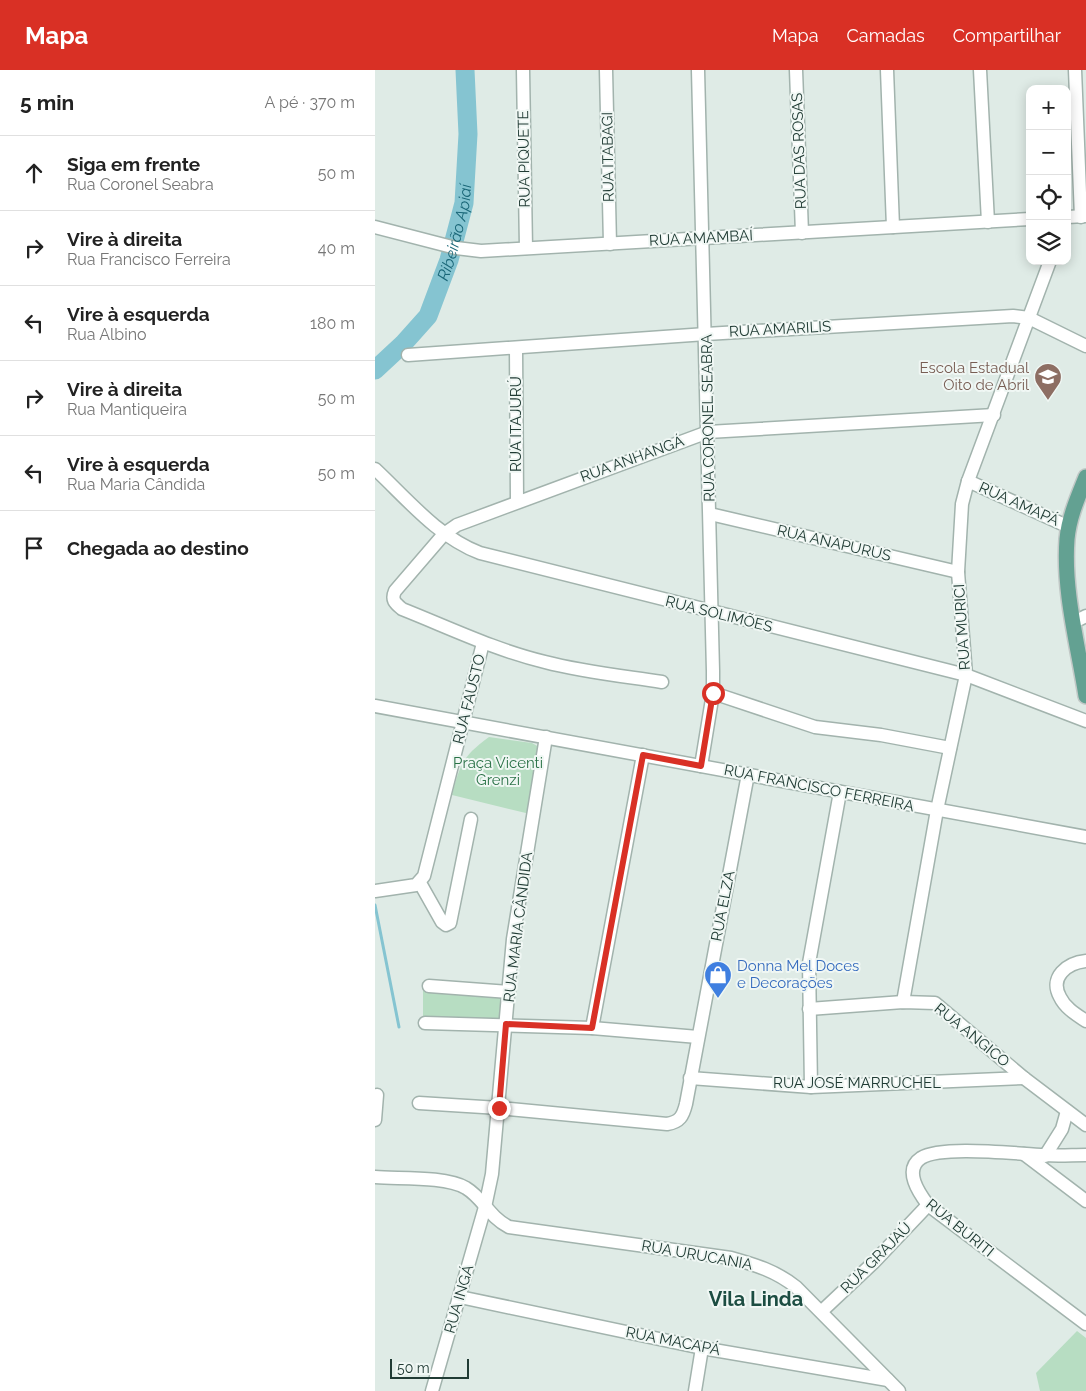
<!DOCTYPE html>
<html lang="pt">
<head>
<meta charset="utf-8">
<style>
  :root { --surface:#fff; --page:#f6f6f6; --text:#222; --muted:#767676; --line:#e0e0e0; --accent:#d93025 }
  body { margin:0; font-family:Raleway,sans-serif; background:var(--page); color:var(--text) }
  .controls { position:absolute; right:15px; top:15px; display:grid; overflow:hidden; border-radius:10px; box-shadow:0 2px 12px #0003 }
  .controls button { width:45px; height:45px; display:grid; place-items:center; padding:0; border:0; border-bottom:1px solid var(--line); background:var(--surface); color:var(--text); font:25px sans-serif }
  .scale { position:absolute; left:15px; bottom:12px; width:79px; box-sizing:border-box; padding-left:5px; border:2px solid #203b34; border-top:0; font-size:14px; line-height:18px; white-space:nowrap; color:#203b34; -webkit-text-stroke:4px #f0f7f4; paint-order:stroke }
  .stop { position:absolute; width:15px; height:15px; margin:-11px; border:4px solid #d93025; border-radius:50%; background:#fff }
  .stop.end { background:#d93025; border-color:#fff; box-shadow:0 1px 5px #0008 }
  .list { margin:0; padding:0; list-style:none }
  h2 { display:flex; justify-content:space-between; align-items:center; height:65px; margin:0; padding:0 20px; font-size:21px }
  h2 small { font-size:16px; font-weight:400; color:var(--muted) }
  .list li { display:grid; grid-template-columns:32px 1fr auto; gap:15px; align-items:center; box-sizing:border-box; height:75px; padding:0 20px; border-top:1px solid var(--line) }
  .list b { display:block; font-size:19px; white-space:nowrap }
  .list p { margin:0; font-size:16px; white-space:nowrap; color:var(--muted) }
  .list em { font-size:16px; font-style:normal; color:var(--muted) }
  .icon { flex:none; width:28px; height:28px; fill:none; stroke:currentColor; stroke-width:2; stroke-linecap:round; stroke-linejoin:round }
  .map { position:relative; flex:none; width:711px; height:1321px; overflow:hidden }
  header { display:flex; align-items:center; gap:30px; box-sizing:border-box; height:70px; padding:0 25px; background:var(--accent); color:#fff }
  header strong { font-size:24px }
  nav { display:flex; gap:28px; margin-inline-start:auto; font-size:18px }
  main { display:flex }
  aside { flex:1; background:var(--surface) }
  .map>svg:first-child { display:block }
  .green { fill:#b7ddc2 }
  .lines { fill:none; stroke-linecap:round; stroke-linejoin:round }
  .stream { stroke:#85c4d1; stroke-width:3 }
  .river { stroke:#85c4d1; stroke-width:19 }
  .minor-casing { stroke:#a2b3ad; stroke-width:15 }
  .major-casing { stroke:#c1c8c6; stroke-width:18 }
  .minor { stroke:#fff; stroke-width:12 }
  .major { stroke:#63a192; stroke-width:15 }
  .route { stroke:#d93025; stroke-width:6 }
  .labels { text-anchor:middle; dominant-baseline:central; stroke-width:4; stroke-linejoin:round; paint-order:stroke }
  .street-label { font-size:15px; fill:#203b34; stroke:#f0f7f4 }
  .education-label { font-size:15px; fill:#785e54; stroke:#f0f7f4; text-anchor:end }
  .park-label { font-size:15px; fill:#2a7247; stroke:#f0f7f4 }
  .shop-label { font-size:15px; fill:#366cbe; stroke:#f0f7f4; text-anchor:start }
  .water-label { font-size:16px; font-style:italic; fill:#196677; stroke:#f0f7f4 }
  .district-label { font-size:20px; font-weight:bold; fill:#1c4d42; stroke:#f0f7f4 }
</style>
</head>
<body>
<header>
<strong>Mapa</strong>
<nav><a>Mapa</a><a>Camadas</a><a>Compartilhar</a></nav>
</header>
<main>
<aside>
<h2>5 min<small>A pé · 370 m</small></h2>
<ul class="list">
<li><svg class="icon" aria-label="ahead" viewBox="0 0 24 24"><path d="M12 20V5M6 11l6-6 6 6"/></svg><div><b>Siga em frente</b><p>Rua Coronel Seabra</p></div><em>50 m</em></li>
<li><svg class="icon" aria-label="right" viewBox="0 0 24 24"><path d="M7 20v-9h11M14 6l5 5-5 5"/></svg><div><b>Vire à direita</b><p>Rua Francisco Ferreira</p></div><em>40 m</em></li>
<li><svg class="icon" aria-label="left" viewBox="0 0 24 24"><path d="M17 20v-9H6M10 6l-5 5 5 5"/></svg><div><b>Vire à esquerda</b><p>Rua Albino</p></div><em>180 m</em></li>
<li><svg class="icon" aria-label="right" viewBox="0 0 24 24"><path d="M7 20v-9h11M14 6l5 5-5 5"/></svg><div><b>Vire à direita</b><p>Rua Mantiqueira</p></div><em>50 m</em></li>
<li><svg class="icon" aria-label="left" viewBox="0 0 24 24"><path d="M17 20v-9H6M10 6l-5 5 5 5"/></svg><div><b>Vire à esquerda</b><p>Rua Maria Cândida</p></div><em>50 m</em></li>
<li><svg class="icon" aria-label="arrive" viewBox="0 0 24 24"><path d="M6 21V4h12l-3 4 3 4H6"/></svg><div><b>Chegada ao destino</b></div></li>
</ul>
</aside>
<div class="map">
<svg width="711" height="1321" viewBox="0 0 711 1321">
  <rect width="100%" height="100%" fill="#dfebe6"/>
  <g class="green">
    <path d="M 114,667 L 157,673 L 164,677 L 155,744 L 77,725 C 85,694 88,686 114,667 Z"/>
    <path d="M 48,921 L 127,926 L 125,951 L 48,949 Z"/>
    <path d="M 702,1261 L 711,1268 L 711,1321 L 665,1321 L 661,1303 Z"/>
  </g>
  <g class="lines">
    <path class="stream" d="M 0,835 L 24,957"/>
    <path class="river" id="s1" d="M 0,300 L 28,274 L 53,246 L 74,190 L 89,133 L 93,64 L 90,0"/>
    <defs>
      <g id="minor">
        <path d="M 148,0 L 151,178"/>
        <path d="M 231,0 L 235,174"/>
        <path d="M 323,0 L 338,601 L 338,623 L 326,696"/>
        <path d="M 421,0 L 427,163"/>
        <path d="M 512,0 L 518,157"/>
        <path d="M 605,0 L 613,152"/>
        <path d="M 700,0 L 706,147"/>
        <path d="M 692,147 L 711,146"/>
        <path d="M 0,157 L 81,178 L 106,181 L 655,149"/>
        <path d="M 141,278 L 142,431"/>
        <path d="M 33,285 L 331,264 L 638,246 L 654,248 L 711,276"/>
        <path d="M 0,399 C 32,429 63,467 105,483 L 591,605 L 711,651"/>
        <path d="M 593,411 L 694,457"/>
        <path d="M 335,444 L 583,502"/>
        <path d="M 699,552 L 711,546"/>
        <path d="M 287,612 C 248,606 208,602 170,592 C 120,580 75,558 27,539 C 20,533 16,530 20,521 L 69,464 L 82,455 L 333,362 L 619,345"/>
        <path d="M 338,623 L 440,657 L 506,665 L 575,678"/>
        <path d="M 0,636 L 711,767"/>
        <path d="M 45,813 L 67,852 L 71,855 L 75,853 L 96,749"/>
        <path d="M 0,821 L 41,815 L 49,806 L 108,573"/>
        <path d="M 711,891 C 692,893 674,907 685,927 C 690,938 702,945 711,951"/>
        <path d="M 54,916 L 134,922"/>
        <path d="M 528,932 L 562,740 L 591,605 L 583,502 L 587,434 L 593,411 L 675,191"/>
        <path d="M 434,939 L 528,932 L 560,933 L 649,1008 L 711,1055"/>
        <path d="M 50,953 L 217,958 L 323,967"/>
        <path d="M 217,958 L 268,685"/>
        <path d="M 315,1008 L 436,1017 L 649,1008"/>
        <path d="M 436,1017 L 434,893 L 465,722"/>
        <path d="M 44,1033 L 124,1038 L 292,1054 C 305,1052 308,1046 311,1034 L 373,704"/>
        <path d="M 0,1050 L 2,1025"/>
        <path d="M 649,1084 L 711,1131"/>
        <path d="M 711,1085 C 697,1085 683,1086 669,1085 C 642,1084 567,1075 546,1088 C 528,1100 544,1123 553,1135 L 711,1254"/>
        <path d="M 670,1086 L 687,1059 L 692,1041"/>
        <path d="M 0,1107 C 25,1109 70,1106 91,1118 C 109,1129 113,1146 134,1157 L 356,1188 C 381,1195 401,1201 421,1217 L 524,1321"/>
        <path d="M 85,1227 L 327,1278 L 513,1310"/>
        <path d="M 447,1241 L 498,1193 L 553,1135"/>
        <path d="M 57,1321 L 110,1137 L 117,1104 L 138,869 L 171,667"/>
        <path d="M 320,1321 L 327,1278"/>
      </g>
      <path id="major" d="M 711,407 C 703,427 694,447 692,469 C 688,521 703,575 711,626"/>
    </defs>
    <use href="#minor" class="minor-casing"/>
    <use href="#major" class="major-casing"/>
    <use href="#minor" class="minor"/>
    <use href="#major" class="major"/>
  </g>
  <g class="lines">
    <path class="route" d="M 124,1038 L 131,954 L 217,958 L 268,685 L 326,696 L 338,623"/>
  </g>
  <defs>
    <symbol id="school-pin" viewBox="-11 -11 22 30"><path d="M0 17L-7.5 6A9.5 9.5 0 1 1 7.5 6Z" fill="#8d6e63" stroke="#f0f7f4"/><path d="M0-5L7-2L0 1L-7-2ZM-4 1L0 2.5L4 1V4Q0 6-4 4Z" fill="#fff"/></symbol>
    <symbol id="shop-pin" viewBox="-11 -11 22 30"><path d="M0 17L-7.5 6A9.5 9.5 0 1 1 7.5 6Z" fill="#3f7fe0" stroke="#f0f7f4"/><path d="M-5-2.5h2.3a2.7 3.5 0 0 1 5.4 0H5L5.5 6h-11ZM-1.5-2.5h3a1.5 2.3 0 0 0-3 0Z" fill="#fff"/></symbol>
  </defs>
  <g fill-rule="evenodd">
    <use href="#school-pin" x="657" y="291" width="32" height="43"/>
    <use href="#shop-pin" x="327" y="889" width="32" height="43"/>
  </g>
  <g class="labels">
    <g class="street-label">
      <text transform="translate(424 81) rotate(-92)">RUA DAS ROSAS</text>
      <text transform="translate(233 87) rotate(-91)">RUA ITABAGI</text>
      <text transform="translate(149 89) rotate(-91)">RUA PIQUETE</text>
      <text transform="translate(326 168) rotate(-3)">RUA AMAMBAÍ</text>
      <text transform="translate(405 259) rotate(-3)">RUA AMARILIS</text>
      <text transform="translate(333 348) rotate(-91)">RUA CORONEL SEABRA</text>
      <text transform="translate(141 354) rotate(-90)">RUA ITAJURÚ</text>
      <text transform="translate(257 389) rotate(-20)">RUA ANHANGÁ</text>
      <text transform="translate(644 434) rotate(24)">RUA AMAPÁ</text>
      <text transform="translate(459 473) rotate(13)">RUA ANAPURUS</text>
      <text transform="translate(344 544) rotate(14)">RUA SOLIMÕES</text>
      <text transform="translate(587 557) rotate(-94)">RUA MURICI</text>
      <text transform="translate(94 629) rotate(-76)">RUA FAUSTO</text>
      <text transform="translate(444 718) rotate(11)">RUA FRANCISCO FERREIRA</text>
      <text transform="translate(348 836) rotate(-79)">RUA ELZA</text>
      <text transform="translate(143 857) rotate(-83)">RUA MARIA CÂNDIDA</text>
      <text transform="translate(597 965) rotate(39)">RUA ANGICO</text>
      <text x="482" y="1013">RUA JOSÉ MARRUCHEL</text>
      <text transform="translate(585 1158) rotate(39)">RUA BURITI</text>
      <text transform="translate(322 1185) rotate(10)">RUA URUCANIA</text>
      <text transform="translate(501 1188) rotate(-45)">RUA GRAJAÚ</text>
      <text transform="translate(84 1229) rotate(-74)">RUA INGÁ</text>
      <text transform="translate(298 1271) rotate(11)">RUA MACAPÁ</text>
    </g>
    <g class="education-label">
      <text x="654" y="298">Escola Estadual<tspan x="654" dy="17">Oito de Abril</tspan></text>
    </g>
    <g class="park-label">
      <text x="123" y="693">Praça Vicenti<tspan x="123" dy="17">Grenzi</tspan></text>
    </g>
    <g class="shop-label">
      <text x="362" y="896">Donna Mel Doces<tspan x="362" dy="17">e Decorações</tspan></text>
    </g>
    <g class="water-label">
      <text stroke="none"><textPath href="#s1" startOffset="164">Ribeirão Apiaí</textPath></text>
    </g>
    <g class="district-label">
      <text x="381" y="1229">Vila Linda</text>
    </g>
  </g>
</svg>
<div class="controls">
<button>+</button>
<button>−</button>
<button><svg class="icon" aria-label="locate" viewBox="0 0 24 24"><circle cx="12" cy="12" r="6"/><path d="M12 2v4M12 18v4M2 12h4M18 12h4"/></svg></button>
<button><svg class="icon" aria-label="layers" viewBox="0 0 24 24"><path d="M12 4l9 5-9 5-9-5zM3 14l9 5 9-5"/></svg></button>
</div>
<div class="scale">50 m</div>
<div class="stop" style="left:338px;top:623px"></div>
<div class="stop end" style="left:124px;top:1038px"></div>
</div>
</main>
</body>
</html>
